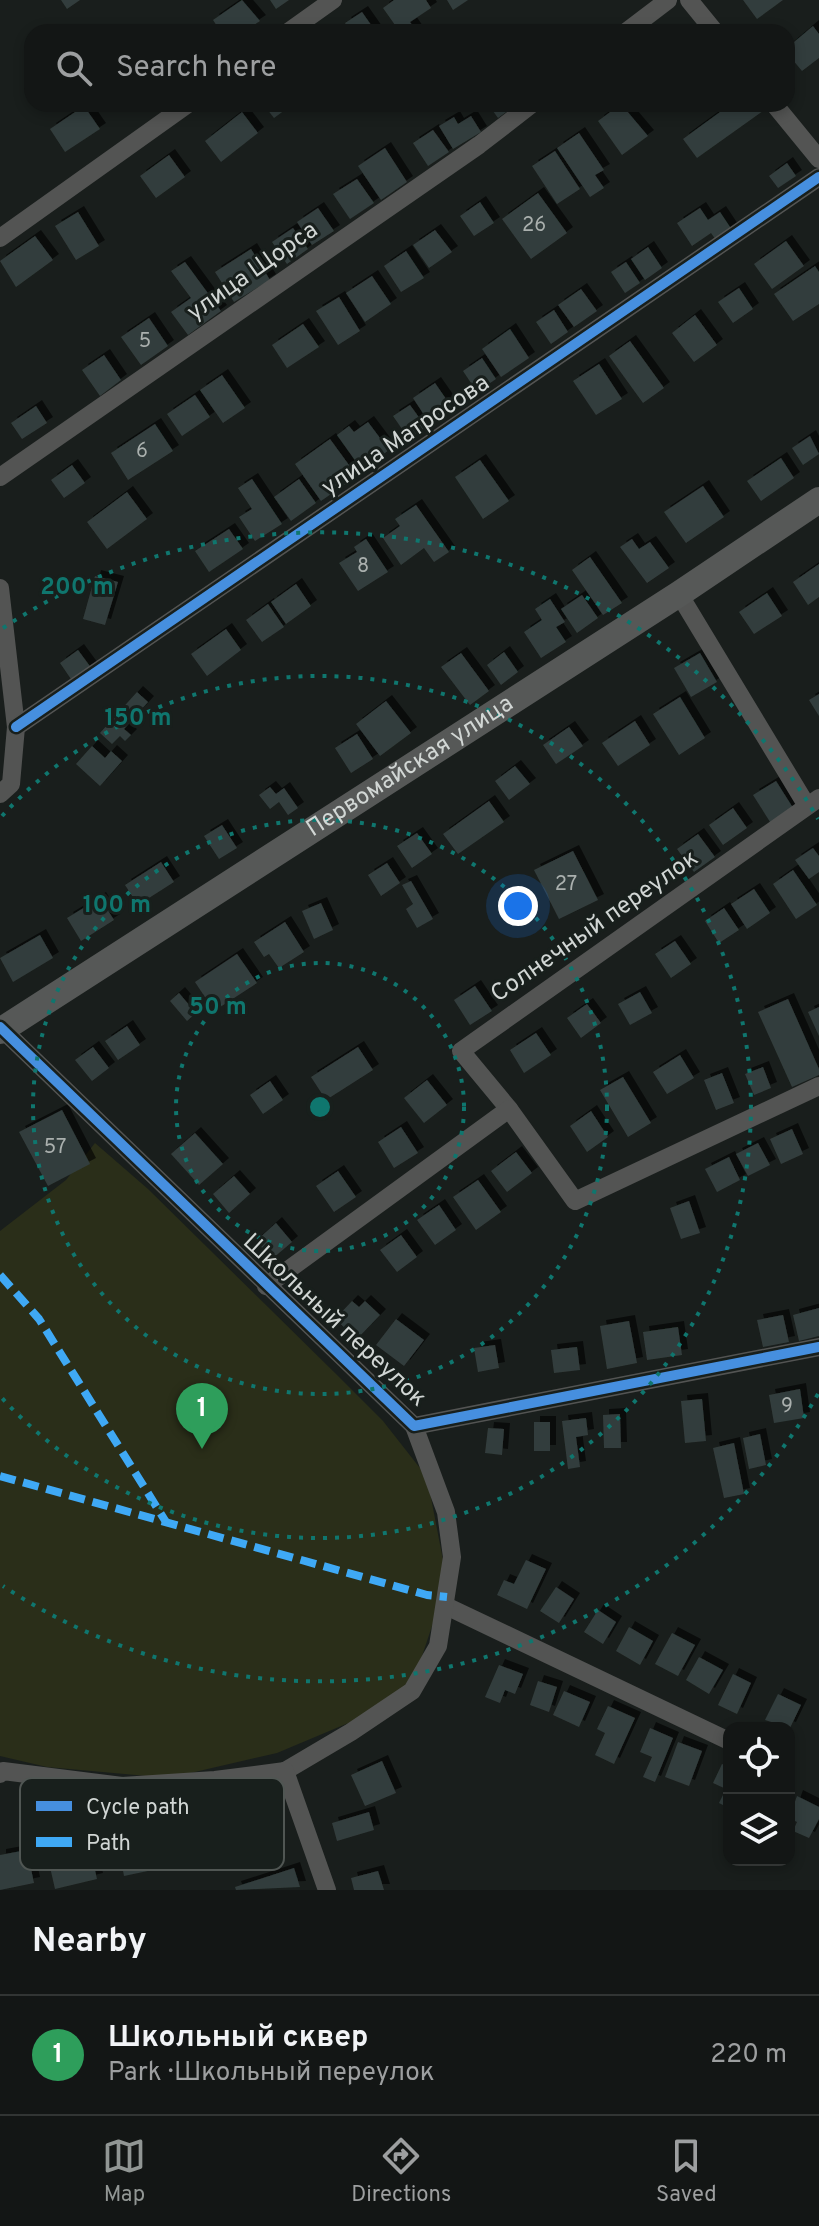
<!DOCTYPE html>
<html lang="en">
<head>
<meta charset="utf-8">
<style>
  :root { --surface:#131615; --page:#202322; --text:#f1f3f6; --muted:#9d9fa0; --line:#323534; --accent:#919694 }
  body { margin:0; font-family:Overpass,sans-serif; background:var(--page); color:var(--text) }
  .controls { position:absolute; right:24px; bottom:24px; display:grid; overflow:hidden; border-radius:16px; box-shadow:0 4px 12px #0003 }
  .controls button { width:72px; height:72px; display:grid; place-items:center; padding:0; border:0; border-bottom:2px solid var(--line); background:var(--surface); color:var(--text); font:40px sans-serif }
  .you { position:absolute; left:518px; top:906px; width:28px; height:28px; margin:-20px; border:6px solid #fff; border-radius:50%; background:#1a73e8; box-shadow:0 0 0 12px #1a73e833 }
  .badge { display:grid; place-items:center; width:52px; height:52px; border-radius:50%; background:var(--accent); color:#fff; font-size:26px; font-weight:700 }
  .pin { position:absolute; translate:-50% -66px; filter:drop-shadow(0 2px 4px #0008) }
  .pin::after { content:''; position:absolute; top:42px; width:28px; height:24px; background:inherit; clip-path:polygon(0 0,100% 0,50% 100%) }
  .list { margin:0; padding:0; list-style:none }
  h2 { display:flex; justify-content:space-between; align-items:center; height:104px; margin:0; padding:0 32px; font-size:34px }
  h2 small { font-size:26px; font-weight:400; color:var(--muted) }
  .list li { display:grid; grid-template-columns:52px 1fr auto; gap:24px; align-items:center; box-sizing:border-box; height:120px; padding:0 32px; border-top:2px solid var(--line) }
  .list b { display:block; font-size:30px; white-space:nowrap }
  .list p { margin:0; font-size:26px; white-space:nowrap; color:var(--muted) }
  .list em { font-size:26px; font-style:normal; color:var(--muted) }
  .icon { flex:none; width:44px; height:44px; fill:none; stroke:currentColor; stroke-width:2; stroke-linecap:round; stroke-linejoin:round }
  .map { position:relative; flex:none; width:819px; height:1890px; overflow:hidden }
  .search { position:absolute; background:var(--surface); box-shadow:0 4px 12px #0003; left:24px; right:24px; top:24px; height:88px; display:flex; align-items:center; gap:20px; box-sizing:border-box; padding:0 28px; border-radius:24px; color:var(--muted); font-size:30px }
  .sheet { height:224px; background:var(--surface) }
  nav { display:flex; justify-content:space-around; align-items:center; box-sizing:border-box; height:112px; border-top:2px solid var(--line); background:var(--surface); font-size:22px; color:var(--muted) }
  nav a { display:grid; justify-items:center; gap:4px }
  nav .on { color:var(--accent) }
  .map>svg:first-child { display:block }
  .green { fill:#2a2e19 }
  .building { fill:#333d3c; filter:url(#shadow) }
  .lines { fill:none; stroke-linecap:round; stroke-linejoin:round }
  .street { stroke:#535453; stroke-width:18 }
  .secondary { stroke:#565857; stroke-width:26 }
  .quiet { stroke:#3fa9f5; stroke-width:8; stroke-dasharray:16 8; stroke-linecap:butt }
  .cycleway-casing { stroke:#181f1c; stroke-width:15 }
  .cycleway { stroke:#468fdf; stroke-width:10 }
  .ring { fill:none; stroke:#0f766e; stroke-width:4; stroke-dasharray:4 8 }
  .labels { text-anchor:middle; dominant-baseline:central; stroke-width:6; stroke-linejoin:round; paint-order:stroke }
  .number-label { font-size:20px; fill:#aab0ae }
  .street-label { font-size:24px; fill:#d1d6d4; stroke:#181f1c }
  .key { fill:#181f1c; stroke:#505653; stroke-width:2 }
  .key-label { font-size:22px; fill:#d1d6d4 }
  .centre { fill:#0f766e; stroke:#181f1c; stroke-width:4 }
  .ring-label { font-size:24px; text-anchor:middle; font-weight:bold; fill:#0f766e; stroke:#181f1c; stroke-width:6; stroke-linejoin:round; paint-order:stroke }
</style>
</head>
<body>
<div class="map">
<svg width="819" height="1890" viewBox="0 0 819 1890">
  <defs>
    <filter id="shadow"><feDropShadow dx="6" dy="-6" stdDeviation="0" flood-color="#0009"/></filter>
  </defs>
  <rect width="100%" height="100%" fill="#191e1c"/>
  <path class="green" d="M 95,1143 L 148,1189 L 335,1373 L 383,1421 L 427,1477 L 443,1560 L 438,1608 L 421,1659 L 403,1690 L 365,1716 L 277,1753 L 169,1778 L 47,1767 L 0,1756 L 0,1231 L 66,1180 Z"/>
  <g class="building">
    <path d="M 61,0 L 80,0 L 67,9 Z"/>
    <path d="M 242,0 L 260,21 L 243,32 L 221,32 L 213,20 Z"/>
    <path d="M 270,0 L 289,0 L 276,9 Z"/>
    <path d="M 394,0 L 426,0 L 431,8 L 410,22 L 417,32 L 400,32 L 383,8 Z"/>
    <path d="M 447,0 L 468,0 L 453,10 Z"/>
    <path d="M 743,0 L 783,0 L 757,19 Z"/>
    <path d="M 362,12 L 376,32 L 345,32 L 349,29 L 345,23 Z"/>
    <path d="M 813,26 L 819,34 L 819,58 L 802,71 L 787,53 L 787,48 Z"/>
    <path d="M 263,104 L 293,104 L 274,118 Z"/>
    <path d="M 488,104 L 517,104 L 498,118 Z"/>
    <path d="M 621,104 L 648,136 L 622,155 L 598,121 Z"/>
    <path d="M 731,104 L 764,104 L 767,108 L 697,158 L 683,139 Z"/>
    <path d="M 84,106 L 100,129 L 65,152 L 50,129 Z"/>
    <path d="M 242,112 L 258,133 L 221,162 L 205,141 Z"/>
    <path d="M 471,116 L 481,132 L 453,149 L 439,126 L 454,117 L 458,124 Z"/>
    <path d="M 433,130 L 449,152 L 428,166 L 413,143 Z"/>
    <path d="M 579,133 L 604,170 L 595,175 L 604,188 L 590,197 L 557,148 Z"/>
    <path d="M 385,148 L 407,182 L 381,200 L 358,166 Z"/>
    <path d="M 555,151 L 580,189 L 557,204 L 532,166 Z"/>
    <path d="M 169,155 L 185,177 L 156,198 L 140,176 Z"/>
    <path d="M 787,163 L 796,176 L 778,188 L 769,176 Z"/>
    <path d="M 357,179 L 374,203 L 350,219 L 333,194 Z"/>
    <path d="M 538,193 L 567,233 L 531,259 L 502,219 Z"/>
    <path d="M 480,202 L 494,223 L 474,236 L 460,216 Z"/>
    <path d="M 318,208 L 334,231 L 312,245 L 297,222 Z"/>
    <path d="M 700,208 L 708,220 L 720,212 L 732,230 L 716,240 L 711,233 L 692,246 L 677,223 Z"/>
    <path d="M 78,212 L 99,246 L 76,260 L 55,226 Z"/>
    <path d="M 293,228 L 308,249 L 287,264 L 272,242 Z"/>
    <path d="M 435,230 L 452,252 L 429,268 L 413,245 Z"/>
    <path d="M 35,236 L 53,260 L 16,287 L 0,261 Z"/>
    <path d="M 786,241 L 804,266 L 772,289 L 754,264 Z"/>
    <path d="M 648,247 L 662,268 L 645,280 L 631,259 Z"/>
    <path d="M 251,249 L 270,280 L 234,302 L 215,272 Z"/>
    <path d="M 406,251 L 424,278 L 401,292 L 384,266 Z"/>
    <path d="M 185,262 L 221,311 L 188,335 L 171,312 L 191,298 L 171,271 Z"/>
    <path d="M 626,262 L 640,283 L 625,293 L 611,272 Z"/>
    <path d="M 815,266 L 819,272 L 819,304 L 793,321 L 774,294 Z"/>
    <path d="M 372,276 L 391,304 L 365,322 L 346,293 Z"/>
    <path d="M 739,288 L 753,309 L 733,323 L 718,302 Z"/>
    <path d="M 581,289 L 597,311 L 574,327 L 558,305 Z"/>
    <path d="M 339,297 L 360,331 L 338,345 L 316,311 Z"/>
    <path d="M 554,310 L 568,332 L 551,344 L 536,322 Z"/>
    <path d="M 695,315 L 717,345 L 694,362 L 672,333 Z"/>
    <path d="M 149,318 L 168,346 L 141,365 L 121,337 Z"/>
    <path d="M 303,324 L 319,347 L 287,368 L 272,345 Z"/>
    <path d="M 510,329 L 529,358 L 501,377 L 482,349 Z"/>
    <path d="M 630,341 L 664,388 L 643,403 L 609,356 Z"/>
    <path d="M 104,355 L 121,380 L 100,396 L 82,370 Z"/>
    <path d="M 482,358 L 496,379 L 477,392 L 463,371 Z"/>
    <path d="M 599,364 L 622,399 L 596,415 L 573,381 Z"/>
    <path d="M 222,375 L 245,408 L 223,423 L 200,390 Z"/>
    <path d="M 435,383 L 453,409 L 430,424 L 413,398 Z"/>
    <path d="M 195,395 L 210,417 L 182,436 L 167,414 Z"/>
    <path d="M 410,405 L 426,427 L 409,439 L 393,416 Z"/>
    <path d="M 36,406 L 47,423 L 22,439 L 11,423 Z"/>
    <path d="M 368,422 L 389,450 L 362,470 L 337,435 L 349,426 L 354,432 Z"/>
    <path d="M 155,424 L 173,451 L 128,480 L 111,453 Z"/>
    <path d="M 810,436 L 819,454 L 803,465 L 792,448 Z"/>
    <path d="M 330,439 L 357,476 L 321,501 L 295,464 Z"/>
    <path d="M 781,458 L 794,478 L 761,501 L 747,481 Z"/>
    <path d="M 480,460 L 509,501 L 483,519 L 455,477 Z"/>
    <path d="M 72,465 L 85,483 L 64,498 L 51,480 Z"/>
    <path d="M 252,479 L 282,524 L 255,541 L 239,517 L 252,509 L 238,488 Z"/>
    <path d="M 299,479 L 316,503 L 291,521 L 274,497 Z"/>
    <path d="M 703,486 L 724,517 L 686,543 L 664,512 Z"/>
    <path d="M 127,492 L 147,519 L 107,549 L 87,522 Z"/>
    <path d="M 416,505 L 449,552 L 434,562 L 424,548 L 401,565 L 383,538 L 400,526 L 395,519 Z"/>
    <path d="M 229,529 L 243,549 L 209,572 L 195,551 Z"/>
    <path d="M 366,539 L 388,572 L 358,591 L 339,563 L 357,552 L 354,547 Z"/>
    <path d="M 632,539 L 639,549 L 650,542 L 669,568 L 647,583 L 620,547 Z"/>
    <path d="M 590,557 L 622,603 L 603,615 L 572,570 Z"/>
    <path d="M 819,564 L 819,597 L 808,605 L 793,582 Z"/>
    <path d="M 95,576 L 118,582 L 105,625 L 83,619 Z"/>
    <path d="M 296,584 L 311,606 L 286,624 L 271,602 Z"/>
    <path d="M 767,593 L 782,616 L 754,634 L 739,612 Z"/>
    <path d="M 582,595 L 598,618 L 577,633 L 561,609 Z"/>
    <path d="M 550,599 L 565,622 L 556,627 L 566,642 L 541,658 L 524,632 L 542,620 L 535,609 Z"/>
    <path d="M 268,604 L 284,627 L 262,642 L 246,620 Z"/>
    <path d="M 226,629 L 241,650 L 207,676 L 191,654 Z"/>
    <path d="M 78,650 L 92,669 L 73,682 L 60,663 Z"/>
    <path d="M 504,652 L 518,672 L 501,685 L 487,665 Z"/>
    <path d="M 461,653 L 489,691 L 470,705 L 441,667 Z"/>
    <path d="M 700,653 L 717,682 L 691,697 L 674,668 Z"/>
    <path d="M 137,692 L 148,702 L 124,729 L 131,735 L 125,741 L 120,736 L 112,744 L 100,733 Z"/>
    <path d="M 819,694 L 819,716 L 809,700 Z"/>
    <path d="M 680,697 L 705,738 L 679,755 L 653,714 Z"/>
    <path d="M 386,701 L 411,733 L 380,756 L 356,724 Z"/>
    <path d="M 635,721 L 650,745 L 618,766 L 602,743 Z"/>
    <path d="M 569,727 L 583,746 L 556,764 L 543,745 Z"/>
    <path d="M 357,734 L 373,759 L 351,773 L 335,748 Z"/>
    <path d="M 92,746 L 105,758 L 111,751 L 122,761 L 100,786 L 76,764 Z"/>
    <path d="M 515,766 L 530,784 L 509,800 L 495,781 Z"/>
    <path d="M 776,781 L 795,811 L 772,825 L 753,795 Z"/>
    <path d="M 270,787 L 276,794 L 284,788 L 298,808 L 288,815 L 279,802 L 270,809 L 259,795 Z"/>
    <path d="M 489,801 L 504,822 L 458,854 L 443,834 Z"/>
    <path d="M 733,808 L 747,828 L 723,845 L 709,825 Z"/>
    <path d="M 222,825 L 237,848 L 219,859 L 204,836 Z"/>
    <path d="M 417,833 L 432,854 L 412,868 L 397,846 Z"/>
    <path d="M 698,834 L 715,857 L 694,872 L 677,849 Z"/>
    <path d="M 813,848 L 819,856 L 819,872 L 809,879 L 795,860 Z"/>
    <path d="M 573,851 L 598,900 L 559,919 L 534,870 Z"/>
    <path d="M 161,862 L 174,882 L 138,905 L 125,885 Z"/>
    <path d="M 387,863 L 400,883 L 381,896 L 368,875 Z"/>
    <path d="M 793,870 L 817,905 L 796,919 L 773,884 Z"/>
    <path d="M 411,881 L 433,919 L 417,928 L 406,909 L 413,904 L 402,885 Z"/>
    <path d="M 754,889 L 770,913 L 747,929 L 731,904 Z"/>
    <path d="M 100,898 L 114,920 L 81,941 L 67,918 Z"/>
    <path d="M 321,903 L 333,930 L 314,939 L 302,911 Z"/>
    <path d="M 724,908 L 739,930 L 719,943 L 705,921 Z"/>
    <path d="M 285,922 L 304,952 L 279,968 L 269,954 L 264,957 L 254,942 Z"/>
    <path d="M 40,935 L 53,958 L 13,982 L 0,958 Z"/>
    <path d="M 675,941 L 691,964 L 671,978 L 655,954 Z"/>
    <path d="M 237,954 L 257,983 L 214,1011 L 195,982 Z"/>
    <path d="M 475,986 L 492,1011 L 470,1025 L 454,1000 Z"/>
    <path d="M 640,992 L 652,1013 L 630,1025 L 618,1004 Z"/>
    <path d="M 179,993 L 196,1013 L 187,1021 L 170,1001 Z"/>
    <path d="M 788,999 L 819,1069 L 819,1075 L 792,1087 L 758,1012 Z"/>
    <path d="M 587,1004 L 601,1023 L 581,1038 L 567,1018 Z"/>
    <path d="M 819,1007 L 819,1036 L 808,1012 Z"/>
    <path d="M 127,1026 L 140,1045 L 118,1060 L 105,1041 Z"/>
    <path d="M 536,1033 L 551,1055 L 524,1073 L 510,1050 Z"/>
    <path d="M 93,1047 L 109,1068 L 92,1081 L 75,1060 Z"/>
    <path d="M 358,1047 L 373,1070 L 326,1100 L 311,1077 Z"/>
    <path d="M 680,1055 L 694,1078 L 667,1094 L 653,1072 Z"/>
    <path d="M 763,1067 L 771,1088 L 754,1095 L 745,1074 Z"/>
    <path d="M 722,1073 L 734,1103 L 716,1110 L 704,1080 Z"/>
    <path d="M 623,1077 L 651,1123 L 628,1137 L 600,1090 Z"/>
    <path d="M 427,1080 L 447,1105 L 424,1123 L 404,1098 Z"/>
    <path d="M 270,1081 L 283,1100 L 263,1114 L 250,1095 Z"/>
    <path d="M 62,1110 L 90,1164 L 48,1186 L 19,1132 Z"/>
    <path d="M 591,1111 L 608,1137 L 587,1152 L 570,1126 Z"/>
    <path d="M 401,1127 L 418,1153 L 394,1168 L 378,1142 Z"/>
    <path d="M 792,1129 L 803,1154 L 781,1164 L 770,1139 Z"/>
    <path d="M 195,1133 L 223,1164 L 199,1185 L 171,1154 Z"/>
    <path d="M 758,1143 L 770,1165 L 748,1176 L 736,1154 Z"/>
    <path d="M 516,1152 L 532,1173 L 507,1192 L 491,1171 Z"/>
    <path d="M 729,1157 L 740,1180 L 717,1192 L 705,1169 Z"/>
    <path d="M 338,1171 L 356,1197 L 334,1212 L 316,1186 Z"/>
    <path d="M 234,1176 L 250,1194 L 229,1213 L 213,1194 Z"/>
    <path d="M 478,1180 L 501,1212 L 476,1230 L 453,1197 Z"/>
    <path d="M 689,1201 L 700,1233 L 681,1239 L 670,1208 Z"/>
    <path d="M 439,1205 L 456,1230 L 435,1245 L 417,1220 Z"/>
    <path d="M 276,1223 L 292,1242 L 272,1259 L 256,1241 Z"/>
    <path d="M 401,1235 L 417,1257 L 397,1272 L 380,1250 Z"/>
    <path d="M 352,1301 L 359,1307 L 365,1301 L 380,1315 L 357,1339 L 335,1319 Z"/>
    <path d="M 819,1308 L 819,1336 L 799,1341 L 793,1315 Z"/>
    <path d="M 783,1315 L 789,1342 L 763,1347 L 757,1320 Z"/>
    <path d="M 396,1319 L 424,1340 L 404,1366 L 376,1345 Z"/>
    <path d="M 629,1321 L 637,1363 L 607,1369 L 600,1326 Z"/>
    <path d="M 678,1327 L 682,1355 L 647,1360 L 643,1332 Z"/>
    <path d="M 495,1345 L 499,1368 L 478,1372 L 474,1348 Z"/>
    <path d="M 577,1347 L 580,1370 L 554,1373 L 551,1350 Z"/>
    <path d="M 800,1389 L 804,1418 L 774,1423 L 769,1395 Z"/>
    <path d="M 702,1399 L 706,1441 L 685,1443 L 681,1401 Z"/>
    <path d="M 620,1414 L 621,1448 L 604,1448 L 603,1415 Z"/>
    <path d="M 586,1418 L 588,1435 L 576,1437 L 580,1467 L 568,1469 L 562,1421 Z"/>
    <rect x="534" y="1422" width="16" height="29"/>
    <path d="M 488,1428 L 504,1429 L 502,1455 L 485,1453 Z"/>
    <path d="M 760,1434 L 766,1465 L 749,1469 L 743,1438 Z"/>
    <path d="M 734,1443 L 744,1494 L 724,1498 L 713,1448 Z"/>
    <path d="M 526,1560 L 546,1569 L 527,1609 L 497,1595 L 504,1580 L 514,1584 Z"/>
    <path d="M 556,1587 L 574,1599 L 559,1623 L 540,1611 Z"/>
    <path d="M 598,1610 L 616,1622 L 603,1644 L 584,1632 Z"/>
    <path d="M 629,1627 L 653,1641 L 640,1665 L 616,1651 Z"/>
    <path d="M 672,1633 L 695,1645 L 678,1676 L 655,1664 Z"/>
    <path d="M 699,1657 L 723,1670 L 709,1694 L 686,1680 Z"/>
    <path d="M 499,1665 L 523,1674 L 515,1694 L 505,1690 L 500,1703 L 485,1697 Z"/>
    <path d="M 733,1674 L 751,1683 L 737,1714 L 718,1705 Z"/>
    <path d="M 538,1681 L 557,1687 L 549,1712 L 530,1705 Z"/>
    <path d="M 564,1691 L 590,1702 L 579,1727 L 553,1715 Z"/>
    <path d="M 778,1694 L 801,1705 L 790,1728 L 765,1720 Z"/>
    <path d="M 608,1706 L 635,1718 L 614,1764 L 595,1755 L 605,1733 L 597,1729 Z"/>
    <path d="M 650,1728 L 673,1738 L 655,1782 L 643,1777 L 652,1757 L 640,1752 Z"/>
    <path d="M 678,1742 L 702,1751 L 689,1786 L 665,1777 Z"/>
    <path d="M 382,1761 L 396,1793 L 365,1806 L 351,1775 Z"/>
    <path d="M 722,1764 L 729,1767 L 729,1808 L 719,1803 L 726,1789 L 713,1783 Z"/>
    <path d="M 797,1796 L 819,1807 L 819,1819 L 809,1838 L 793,1831 L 797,1822 L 789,1818 Z"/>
    <path d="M 369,1812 L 374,1830 L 337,1841 L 332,1823 Z"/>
    <path d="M 154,1828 L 162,1868 L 124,1876 L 116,1835 Z"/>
    <path d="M 87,1836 L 97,1879 L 55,1889 L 45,1845 Z"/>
    <path d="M 27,1850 L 34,1883 L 0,1890 L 0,1855 Z"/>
    <path d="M 294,1868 L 300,1887 L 236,1890 L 235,1887 Z"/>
    <path d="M 378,1871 L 384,1890 L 354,1890 L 351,1878 Z"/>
  </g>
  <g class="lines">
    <g class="street">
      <path d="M 689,0 L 715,32"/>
      <path d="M 288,32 L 333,0"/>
      <path d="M 626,32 L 668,0"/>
      <path d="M 774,104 L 819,159"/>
      <path d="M 0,238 L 188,104"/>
      <path d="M 0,477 L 479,145 L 532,104"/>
      <path d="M 0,588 L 16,727 L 11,784 L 0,794"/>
      <path d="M 679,594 L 807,806"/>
      <path d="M 16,727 L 819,177"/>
      <path d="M 0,1027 L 414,1426 L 819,1347"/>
      <path d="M 509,1109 L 461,1051 L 819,798"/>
      <path d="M 266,1286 L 509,1109 L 575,1201 L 819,1086"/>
      <path d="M 446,1606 L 729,1741"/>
      <path d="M 285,1771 L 351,1732 L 412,1691 L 438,1646 L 452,1557 L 446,1512 L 414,1426"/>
      <path d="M 0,1774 L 3,1771 L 122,1786 L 215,1780 L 285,1771 L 327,1890"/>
    </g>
    <path class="secondary" id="s1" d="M 0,1031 L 679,594 L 819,500"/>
    <g class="quiet">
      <path d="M 0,1275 L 39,1319 L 166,1522"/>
      <path d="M 0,1476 L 427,1595 L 447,1597"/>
    </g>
    <defs>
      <g id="cycleway">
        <path d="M 16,727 L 819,177"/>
        <path d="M 0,1027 L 414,1426 L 819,1347"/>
      </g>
    </defs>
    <use href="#cycleway" class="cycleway-casing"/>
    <use href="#cycleway" class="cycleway"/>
  </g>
  <g class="ring">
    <circle cx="320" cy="1107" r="144"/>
    <circle cx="320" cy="1107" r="287"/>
    <path d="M2 816A431 431 0 1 1 2 1398"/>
    <path d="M818 1394A575 575 0 0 1 3 1586M3 628A575 575 0 0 1 818 819"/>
  </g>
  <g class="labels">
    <g class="number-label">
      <text x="534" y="226">26</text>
      <text x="145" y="342">5</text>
      <text x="142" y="452">6</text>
      <text x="363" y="567">8</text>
      <text x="566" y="885">27</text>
      <text x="55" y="1148">57</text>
      <text x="787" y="1407">9</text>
    </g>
    <g class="street-label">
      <text transform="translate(253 272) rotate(-35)">улица Щорса</text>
      <text transform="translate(406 436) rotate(-34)">улица Матросова</text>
      <text stroke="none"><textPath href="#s1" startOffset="488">Первомайская улица</textPath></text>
      <text transform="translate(595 927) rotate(-35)">Солнечный переулок</text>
      <text transform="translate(334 1321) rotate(43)">Школьный переулок</text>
    </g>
  </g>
  <rect x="20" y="1778" width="264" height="92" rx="12" class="key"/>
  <rect x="36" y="1801" width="36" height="10" fill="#468fdf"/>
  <rect x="36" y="1837" width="36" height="10" fill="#3fa9f5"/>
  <g class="key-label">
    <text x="86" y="1814">Cycle path</text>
    <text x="86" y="1850">Path</text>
  </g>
  <circle cx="320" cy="1107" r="12" class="centre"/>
  <g class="ring-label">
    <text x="77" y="594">200 m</text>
    <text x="138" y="725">150 m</text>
    <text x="117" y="912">100 m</text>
    <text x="218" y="1014">50 m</text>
  </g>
</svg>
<div class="controls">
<button><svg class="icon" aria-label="locate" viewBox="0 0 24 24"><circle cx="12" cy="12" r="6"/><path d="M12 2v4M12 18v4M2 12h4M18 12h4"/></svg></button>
<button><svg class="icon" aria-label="layers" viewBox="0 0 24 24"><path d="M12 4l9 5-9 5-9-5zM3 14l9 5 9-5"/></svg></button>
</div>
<div class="you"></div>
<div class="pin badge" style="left:202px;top:1449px;background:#2e9e5b">1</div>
<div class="search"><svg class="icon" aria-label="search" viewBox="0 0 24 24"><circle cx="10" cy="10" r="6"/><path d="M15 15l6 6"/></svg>Search here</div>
</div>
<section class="sheet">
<h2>Nearby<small></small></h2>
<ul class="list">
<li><span class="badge" style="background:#2e9e5b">1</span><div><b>Школьный сквер</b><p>Park · Школьный переулок</p></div><em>220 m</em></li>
</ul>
</section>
<nav>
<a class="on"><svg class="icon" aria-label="map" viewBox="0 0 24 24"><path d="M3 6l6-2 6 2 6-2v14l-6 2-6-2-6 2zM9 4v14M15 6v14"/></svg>Map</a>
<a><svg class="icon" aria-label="directions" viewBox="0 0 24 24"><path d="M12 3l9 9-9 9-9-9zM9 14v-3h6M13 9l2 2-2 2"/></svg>Directions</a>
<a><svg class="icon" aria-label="saved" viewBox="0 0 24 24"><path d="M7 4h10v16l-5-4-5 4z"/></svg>Saved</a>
</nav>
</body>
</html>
